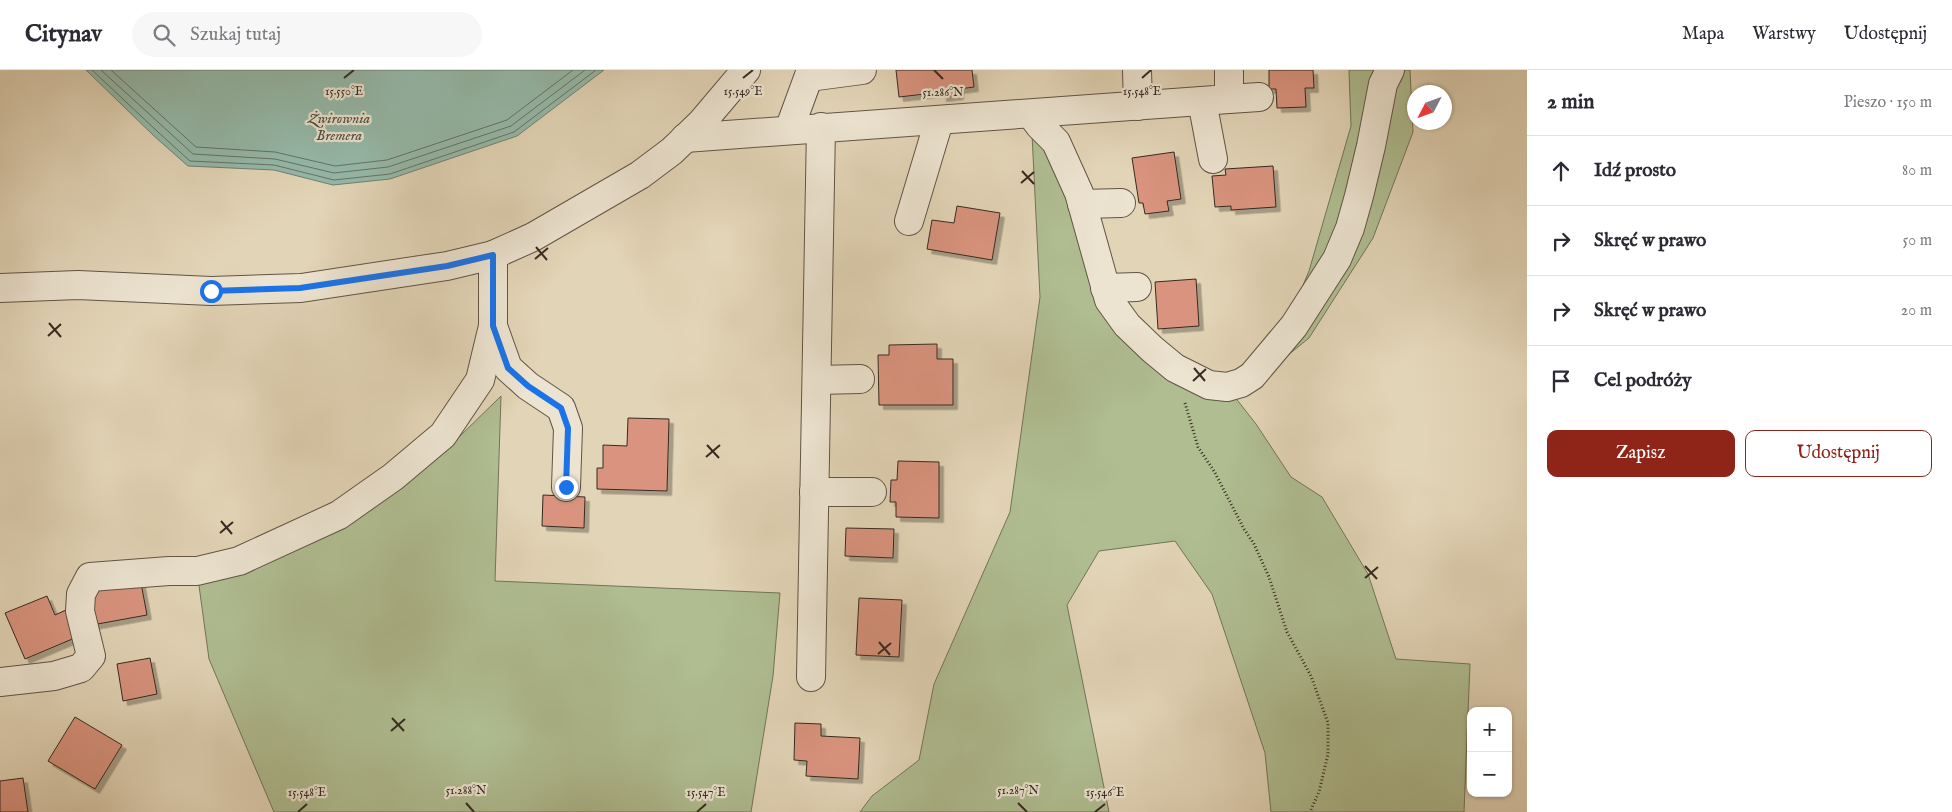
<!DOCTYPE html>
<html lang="pl">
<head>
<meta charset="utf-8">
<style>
  :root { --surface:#fff; --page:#f7f7f7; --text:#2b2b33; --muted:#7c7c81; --line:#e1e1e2; --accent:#8f2418 }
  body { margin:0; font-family:"IM FELL English",serif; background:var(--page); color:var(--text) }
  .controls { position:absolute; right:15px; bottom:15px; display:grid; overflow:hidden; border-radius:10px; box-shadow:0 1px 4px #0004 }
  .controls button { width:45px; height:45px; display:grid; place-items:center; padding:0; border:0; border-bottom:1px solid var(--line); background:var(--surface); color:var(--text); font:25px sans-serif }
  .compass { position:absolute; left:1407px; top:15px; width:45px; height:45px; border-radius:50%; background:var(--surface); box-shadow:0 1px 4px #0004; rotate:229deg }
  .stop { position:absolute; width:15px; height:15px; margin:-11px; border:4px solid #1a73e8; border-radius:50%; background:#fff }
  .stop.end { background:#1a73e8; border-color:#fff; box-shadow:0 1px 5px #0008 }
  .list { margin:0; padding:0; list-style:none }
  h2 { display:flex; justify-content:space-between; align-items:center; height:65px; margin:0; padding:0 20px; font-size:21px }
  h2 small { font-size:16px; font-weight:400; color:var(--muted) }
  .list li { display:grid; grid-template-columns:32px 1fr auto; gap:15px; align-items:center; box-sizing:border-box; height:70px; padding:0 20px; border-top:1px solid var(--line) }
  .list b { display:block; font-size:19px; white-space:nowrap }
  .list em { font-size:16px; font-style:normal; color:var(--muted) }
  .actions { display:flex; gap:10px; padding:15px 20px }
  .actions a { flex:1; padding:11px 0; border:1px solid var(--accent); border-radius:10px; text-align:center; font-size:18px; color:var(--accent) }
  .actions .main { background:var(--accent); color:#fff }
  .icon { flex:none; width:28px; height:28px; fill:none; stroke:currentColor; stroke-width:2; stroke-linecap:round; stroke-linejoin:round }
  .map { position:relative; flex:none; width:1527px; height:742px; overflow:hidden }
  header { display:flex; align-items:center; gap:30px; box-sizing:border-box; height:70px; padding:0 25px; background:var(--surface); border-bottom:1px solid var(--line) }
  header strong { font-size:24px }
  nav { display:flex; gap:28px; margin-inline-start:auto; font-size:18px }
  .search { width:350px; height:45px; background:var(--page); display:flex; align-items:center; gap:12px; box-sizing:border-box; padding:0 18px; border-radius:28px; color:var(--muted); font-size:19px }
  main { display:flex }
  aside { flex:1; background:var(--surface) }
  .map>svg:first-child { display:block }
  .green { fill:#afbd91; stroke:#72745a }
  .water { fill:#95b9a9; stroke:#6f8073 }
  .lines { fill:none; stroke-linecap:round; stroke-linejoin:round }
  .shore { stroke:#667266; stroke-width:1 }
  .building { fill:#d9937e; stroke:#362a22; filter:url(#shadow) }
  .minor-casing { stroke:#615447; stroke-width:30 }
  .path { stroke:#362a22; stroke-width:3; stroke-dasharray:1 2.5; stroke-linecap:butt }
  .minor { stroke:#ece3d0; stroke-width:28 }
  .route { stroke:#1a73e8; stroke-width:6 }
  .ticks { fill:none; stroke:#362a22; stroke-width:2 }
  .labels { text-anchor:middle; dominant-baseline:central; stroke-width:4.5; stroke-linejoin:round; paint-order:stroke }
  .water-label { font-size:15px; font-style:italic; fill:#4e4e44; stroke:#ece3d0 }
  .ticks-label { font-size:12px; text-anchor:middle; fill:#362a22; stroke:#ece3d0; stroke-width:4.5; stroke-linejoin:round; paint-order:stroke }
</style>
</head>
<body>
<header>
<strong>Citynav</strong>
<div class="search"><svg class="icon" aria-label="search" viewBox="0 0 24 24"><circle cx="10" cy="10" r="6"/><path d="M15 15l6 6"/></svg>Szukaj tutaj</div>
<nav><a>Mapa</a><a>Warstwy</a><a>Udostępnij</a></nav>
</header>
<main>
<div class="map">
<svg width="1527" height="742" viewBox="0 0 1527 742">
  <defs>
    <filter id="shadow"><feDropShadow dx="4.5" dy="4.5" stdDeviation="0" flood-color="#0004"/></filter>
  </defs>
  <rect width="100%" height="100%" fill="#e2d4b6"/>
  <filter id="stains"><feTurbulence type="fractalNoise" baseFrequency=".004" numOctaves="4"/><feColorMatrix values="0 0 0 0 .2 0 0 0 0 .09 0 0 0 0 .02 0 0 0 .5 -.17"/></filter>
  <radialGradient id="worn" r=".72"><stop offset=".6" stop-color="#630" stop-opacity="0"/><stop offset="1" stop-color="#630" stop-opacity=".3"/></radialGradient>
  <g class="green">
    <path d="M 1349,0 L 1410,0 L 1413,62 L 1373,168 L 1309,268 L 1266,303 L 1309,201 L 1351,56 Z"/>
    <path d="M 1031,44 L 1127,255 L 1227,317 L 1256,354 L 1291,407 L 1322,427 L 1368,504 L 1396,589 L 1470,594 L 1464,742 L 1271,742 L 1265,683 L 1212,524 L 1175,471 L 1099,481 L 1067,535 L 1109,742 L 860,742 L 872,726 L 919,690 L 934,614 L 1010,442 L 1040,227 Z"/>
    <path d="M 501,326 L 495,511 L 780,523 L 773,606 L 751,742 L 274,742 L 209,589 L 197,501 L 239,491 L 455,371 Z"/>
  </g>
  <path class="water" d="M 86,0 L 604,0 L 517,66 L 390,109 L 333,115 L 274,100 L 188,96 L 154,66 Z"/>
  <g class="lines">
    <g class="shore">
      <path d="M 92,0 L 158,62 L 190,91 L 274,95 L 334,110 L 390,104 L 514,62 L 596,0"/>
      <path d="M 101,0 L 193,84 L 275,89 L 334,103 L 388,97 L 511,56 L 585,0"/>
      <path d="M 111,0 L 196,77 L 275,82 L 335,96 L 387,90 L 507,50 L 573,0"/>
    </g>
  </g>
  <g class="building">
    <path d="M 896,0 L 972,0 L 974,17 L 959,19 L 959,25 L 942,27 L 942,22 L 899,27 Z"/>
    <path d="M 1269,0 L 1313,0 L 1314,18 L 1305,18 L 1306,37 L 1277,38 L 1276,19 L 1269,19 Z"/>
    <path d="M 1174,82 L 1181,129 L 1167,131 L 1169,141 L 1145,144 L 1143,133 L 1139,133 L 1132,88 Z"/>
    <path d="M 1273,96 L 1276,137 L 1231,140 L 1231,136 L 1215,137 L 1212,106 L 1226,105 L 1225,99 Z"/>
    <path d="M 957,136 L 1000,143 L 992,190 L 927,179 L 932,150 L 954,153 Z"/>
    <path d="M 1196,209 L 1199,256 L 1158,259 L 1155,212 Z"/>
    <path d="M 937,274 L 937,289 L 953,289 L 953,335 L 879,335 L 878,285 L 889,285 L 889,275 Z"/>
    <path d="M 628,348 L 669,349 L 667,421 L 597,419 L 597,398 L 603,398 L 603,375 L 627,376 Z"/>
    <path d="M 898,391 L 939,392 L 939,448 L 896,447 L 896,432 L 890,432 L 891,410 L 897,410 Z"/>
    <path d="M 543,425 L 585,427 L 584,458 L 542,456 Z"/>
    <path d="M 846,458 L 894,459 L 893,488 L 845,486 Z"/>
    <path d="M 141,513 L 147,545 L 92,555 L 86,523 Z"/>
    <path d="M 47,526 L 55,545 L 66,540 L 77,567 L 25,589 L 5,543 Z"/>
    <path d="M 859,528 L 902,530 L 899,587 L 856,585 Z"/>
    <path d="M 150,588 L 157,624 L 123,631 L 117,594 Z"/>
    <path d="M 75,647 L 122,675 L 95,719 L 48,691 Z"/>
    <path d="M 795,653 L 821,654 L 821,666 L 860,668 L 858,709 L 806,706 L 807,691 L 794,690 Z"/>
    <path d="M 23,708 L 28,742 L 0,742 L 0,711 Z"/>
  </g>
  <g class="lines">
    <defs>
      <g id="minor">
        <path d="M 1137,0 L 1138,36"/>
        <path d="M 809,7 L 862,0"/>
        <path d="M 1229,29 L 1259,27"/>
        <path d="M 1202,31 L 1213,89"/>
        <path d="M 1031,44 L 1040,56 L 1056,72 L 1079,123 L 1109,230 L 1127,255 L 1152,279 L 1175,298 L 1209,315 L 1227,317 L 1241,313 L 1252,306 L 1294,256 L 1337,189 L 1350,158 L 1359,126 L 1371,76 L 1383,14 L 1390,0"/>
        <path d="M 789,60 L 811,0"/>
        <path d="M 685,68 L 1229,29 L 1229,0"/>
        <path d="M 1082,134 L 1121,133"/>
        <path d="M 909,151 L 939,51"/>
        <path d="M 0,218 L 78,215 L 211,221 L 301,218 L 447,196 L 493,185 L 533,167 L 640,105 L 672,81 L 702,52 L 746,0"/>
        <path d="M 1105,218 L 1137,217"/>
        <path d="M 493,256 L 508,298 L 528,316 L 561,338 L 568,358 L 566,417"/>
        <path d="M 817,310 L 860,309"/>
        <path d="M 814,422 L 872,422"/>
        <path d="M 811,607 L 821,57"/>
        <path d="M 0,612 L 54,606 L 81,598 L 91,586 L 80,541 L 81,524 L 90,507 L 169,501 L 197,501 L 239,491 L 339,445 L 393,407 L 443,365 L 480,310 L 493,256 L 493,185"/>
      </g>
    </defs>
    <use href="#minor" class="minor-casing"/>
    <path class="path" d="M 1185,333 L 1198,377 L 1214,401 L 1244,459 L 1254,474 L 1269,507 L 1287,562 L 1311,606 L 1328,653 L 1328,684 L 1319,722 L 1310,742"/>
    <use href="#minor" class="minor"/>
  </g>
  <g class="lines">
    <path class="route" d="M 211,221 L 300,218 L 447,196 L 493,185 L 493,256 L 508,298 L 528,316 L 561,338 L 568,358 L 566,417"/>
  </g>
  <path class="ticks" d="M 934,0 L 943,9M 344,8 L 354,0M 743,8 L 753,0M 1142,8 L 1151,0M 1022,101 L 1034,114M 1021,113 L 1034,102M 536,177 L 547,190M 535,189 L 548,178M 49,253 L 61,267M 48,266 L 61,254M 1194,298 L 1205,311M 1193,311 L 1206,299M 707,375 L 719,388M 706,387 L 720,375M 221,451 L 232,464M 220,463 L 233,452M 1365,496 L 1377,509M 1365,508 L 1378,497M 879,572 L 890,585M 878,584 L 891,573M 392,648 L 404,661M 391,661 L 405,649M 466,733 L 474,742M 1018,733 L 1027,742M 298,742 L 307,734M 697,742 L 706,734M 1095,742 L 1105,734"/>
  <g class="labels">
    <g class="water-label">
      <text x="339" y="48">Żwirownia<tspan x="339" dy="17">Bremera</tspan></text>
    </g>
  </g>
  <g class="ticks-label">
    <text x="344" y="25">15.550°E</text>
    <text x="743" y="25">15.549°E</text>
    <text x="1142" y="25">15.548°E</text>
    <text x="943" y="26">51.286°N</text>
    <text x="466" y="724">51.288°N</text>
    <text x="1018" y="724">51.287°N</text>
    <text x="307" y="726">15.548°E</text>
    <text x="706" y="726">15.547°E</text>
    <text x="1105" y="726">15.546°E</text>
  </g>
  <rect width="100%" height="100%" filter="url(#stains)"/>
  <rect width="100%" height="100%" fill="url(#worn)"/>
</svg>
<div class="controls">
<button>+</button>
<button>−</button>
</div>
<svg class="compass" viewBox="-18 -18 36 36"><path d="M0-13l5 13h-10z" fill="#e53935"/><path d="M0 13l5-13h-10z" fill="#7c7c81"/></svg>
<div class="stop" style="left:211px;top:221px"></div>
<div class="stop end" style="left:566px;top:417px"></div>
</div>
<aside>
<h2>2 min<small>Pieszo · 150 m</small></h2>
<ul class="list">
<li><svg class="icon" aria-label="ahead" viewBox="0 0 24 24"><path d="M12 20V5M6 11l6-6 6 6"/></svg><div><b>Idź prosto</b></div><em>80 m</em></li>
<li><svg class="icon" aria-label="right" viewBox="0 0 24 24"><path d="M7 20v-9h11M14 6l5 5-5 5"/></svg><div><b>Skręć w prawo</b></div><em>50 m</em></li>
<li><svg class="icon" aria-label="right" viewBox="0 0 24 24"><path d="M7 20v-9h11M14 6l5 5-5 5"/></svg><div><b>Skręć w prawo</b></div><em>20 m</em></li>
<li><svg class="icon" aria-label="arrive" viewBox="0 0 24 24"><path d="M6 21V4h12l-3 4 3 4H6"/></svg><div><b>Cel podróży</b></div></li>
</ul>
<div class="actions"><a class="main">Zapisz</a><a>Udostępnij</a></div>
</aside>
</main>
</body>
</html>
